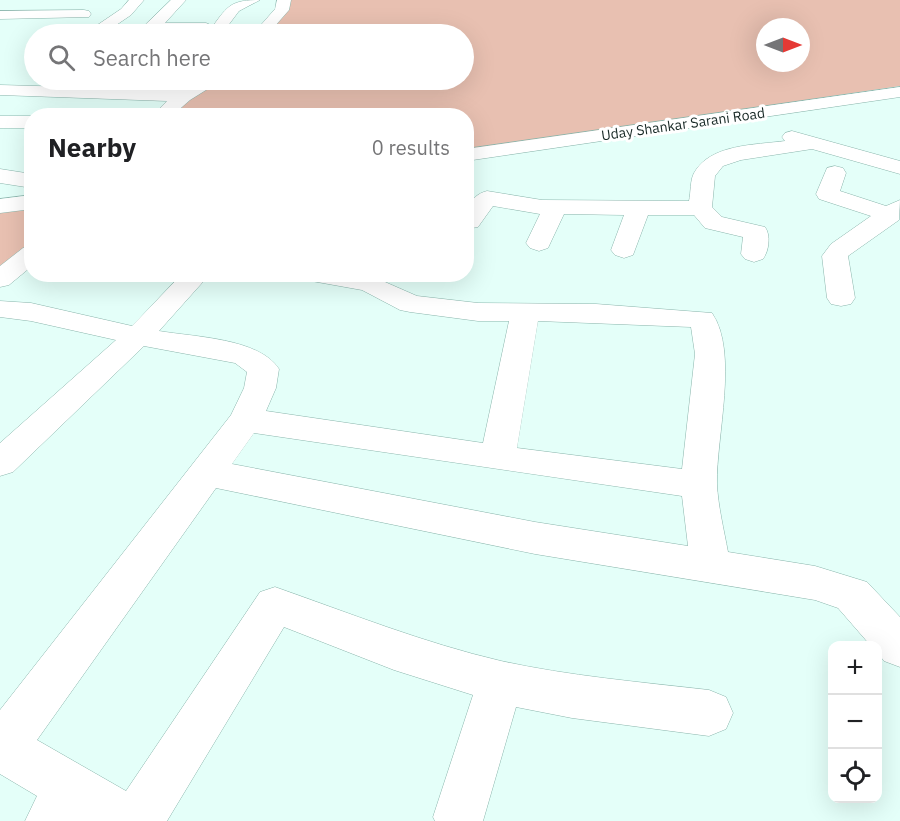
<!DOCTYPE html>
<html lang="en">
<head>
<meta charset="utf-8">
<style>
  :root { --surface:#fff; --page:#f2f2f2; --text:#202124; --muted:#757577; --line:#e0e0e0 }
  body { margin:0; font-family:"IBM Plex Sans",sans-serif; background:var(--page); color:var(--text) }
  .controls { position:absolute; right:18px; bottom:18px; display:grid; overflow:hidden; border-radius:12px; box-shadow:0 6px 24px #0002 }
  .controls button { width:54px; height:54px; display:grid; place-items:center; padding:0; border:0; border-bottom:2px solid var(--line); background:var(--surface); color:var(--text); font:30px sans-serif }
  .compass { position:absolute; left:756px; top:18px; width:54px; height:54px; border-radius:50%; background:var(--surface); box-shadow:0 6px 24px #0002; rotate:90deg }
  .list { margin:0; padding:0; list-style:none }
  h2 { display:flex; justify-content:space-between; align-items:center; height:78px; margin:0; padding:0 24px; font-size:26px }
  h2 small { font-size:20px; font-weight:400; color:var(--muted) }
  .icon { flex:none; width:33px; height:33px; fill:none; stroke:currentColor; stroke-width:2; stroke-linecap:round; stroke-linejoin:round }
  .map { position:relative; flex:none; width:900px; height:821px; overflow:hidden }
  .search { position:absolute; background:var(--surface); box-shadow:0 6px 24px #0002; left:24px; top:24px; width:450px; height:66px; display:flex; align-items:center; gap:15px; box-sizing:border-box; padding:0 21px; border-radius:33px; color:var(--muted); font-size:22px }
  .panel { position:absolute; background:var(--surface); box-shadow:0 6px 24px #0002; left:24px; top:108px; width:450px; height:174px; border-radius:24px }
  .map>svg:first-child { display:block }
  .green { fill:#e8c0b1; fill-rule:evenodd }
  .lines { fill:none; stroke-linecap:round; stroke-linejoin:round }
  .minor-casing { stroke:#8ab5ac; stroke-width:1 }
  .minor { fill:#fff; fill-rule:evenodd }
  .labels { text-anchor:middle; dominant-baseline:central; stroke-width:6; stroke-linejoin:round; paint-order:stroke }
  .far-street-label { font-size:14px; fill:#182926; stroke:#fff }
</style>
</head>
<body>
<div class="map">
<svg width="900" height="821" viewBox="0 0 900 821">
  <rect width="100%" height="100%" fill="#e4fff9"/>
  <g class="green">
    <path d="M 286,0 L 900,0 L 900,86 L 467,150 L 466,116 L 159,116 L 178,93 L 213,80 L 464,80 L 464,34 L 262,34 ZM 765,27 L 801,27 L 801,63 L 765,63 Z"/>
    <path d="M 31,206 L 31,247 L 0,275 L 0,210 Z"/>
  </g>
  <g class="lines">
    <defs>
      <g id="minor">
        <path d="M 129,0 L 144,0 L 131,15 L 103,34 L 88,34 L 90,30 L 121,9 Z"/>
        <path d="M 171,0 L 186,0 L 165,23 L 206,23 L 213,26 C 228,5 232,0 260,0 L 239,11 L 224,31 L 157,32 L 154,34 L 139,34 L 146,24 Z"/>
        <path d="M 277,0 L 291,0 L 289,10 L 268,34 L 253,34 L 275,9 Z"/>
        <path d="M 84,10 L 89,11 L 91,14 L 89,17 L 0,19 L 0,11 Z"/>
        <path d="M 201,80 L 222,80 L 190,100 L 174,114 L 160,114 L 158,110 L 167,101 L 0,95 L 0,85 L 181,90 Z"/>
        <path d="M 900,87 L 900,97 L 466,161 L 466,149 Z"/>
        <rect x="0" y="116" width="32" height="12"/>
        <path d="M 792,131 L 900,161 L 900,174 L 812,149 L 741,160 L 723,166 L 715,176 L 712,207 L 722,217 L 765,227 C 771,235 769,251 763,259 L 754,262 L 745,259 L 741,254 L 743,237 L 705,228 L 694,215 L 648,215 L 633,255 L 624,258 L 615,255 L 611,250 L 624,215 L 564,214 L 548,248 L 539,251 L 530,248 L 526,243 L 540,214 L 493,206 L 478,227 L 466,229 C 466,212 468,196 487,191 L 542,200 L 689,201 C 691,192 690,180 694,173 C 710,144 755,145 785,141 L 782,137 L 785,133 Z"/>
        <path d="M 835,166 L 843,168 L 846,173 L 840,191 L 886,206 L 900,200 L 899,220 L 848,256 L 855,298 L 851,304 L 841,306 L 831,304 L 827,298 L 822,256 L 831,244 L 871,216 L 819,199 L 816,194 L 827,168 Z"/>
        <path d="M 0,169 L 32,174 L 32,188 L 0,183 Z"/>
        <path d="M 32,195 L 32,209 L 0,213 L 0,199 Z"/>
        <path d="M 32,245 L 32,266 L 9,285 L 0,287 L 0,266 L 23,248 Z"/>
        <path d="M 182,274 L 210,274 L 159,331 C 194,337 259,338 279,369 L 276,388 L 266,411 L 483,443 L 509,321 L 478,321 L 410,312 L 400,310 L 362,290 L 306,280 L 302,274 L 369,275 L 417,296 L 478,303 L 596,304 L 712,313 C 739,352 716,437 717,484 C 718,506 724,530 728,552 L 815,566 L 867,582 L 900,617 L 900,667 L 884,661 L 878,653 L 878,646 L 871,646 L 838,608 L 815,600 L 535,554 L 216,488 L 37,740 L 126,791 L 260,592 L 275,587 C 349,613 424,643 501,661 C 569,676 640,682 709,690 L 726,697 L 733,713 L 726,729 L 709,736 L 572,718 L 516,707 L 483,821 L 435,821 L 433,817 L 473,695 L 394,670 L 284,627 L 167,821 L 25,821 L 37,796 L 0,774 L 0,710 L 231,415 L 244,388 L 247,372 L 235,363 L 144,346 L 13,472 L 0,476 L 0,443 L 116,340 L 31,321 L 0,317 L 0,301 L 31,303 L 132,326 ZM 538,321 L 691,327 L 695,354 L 682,469 L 517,448 ZM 254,433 L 682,496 L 688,546 L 535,522 L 232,464 Z"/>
      </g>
    </defs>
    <use href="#minor" class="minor-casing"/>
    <use href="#minor" class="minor"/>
  </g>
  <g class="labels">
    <g class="far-street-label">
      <text transform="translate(683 124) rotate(-8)">Uday Shankar Sarani Road</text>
    </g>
  </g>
</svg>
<div class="controls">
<button>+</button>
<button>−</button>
<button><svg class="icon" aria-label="locate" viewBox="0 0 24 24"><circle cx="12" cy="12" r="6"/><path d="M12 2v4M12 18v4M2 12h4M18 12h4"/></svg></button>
</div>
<svg class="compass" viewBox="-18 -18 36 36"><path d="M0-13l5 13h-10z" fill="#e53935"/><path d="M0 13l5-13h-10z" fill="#757577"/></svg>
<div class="search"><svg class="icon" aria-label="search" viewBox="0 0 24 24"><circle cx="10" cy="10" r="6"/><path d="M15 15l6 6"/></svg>Search here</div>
<section class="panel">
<h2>Nearby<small>0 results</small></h2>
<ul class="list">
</ul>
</section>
</div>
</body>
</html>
